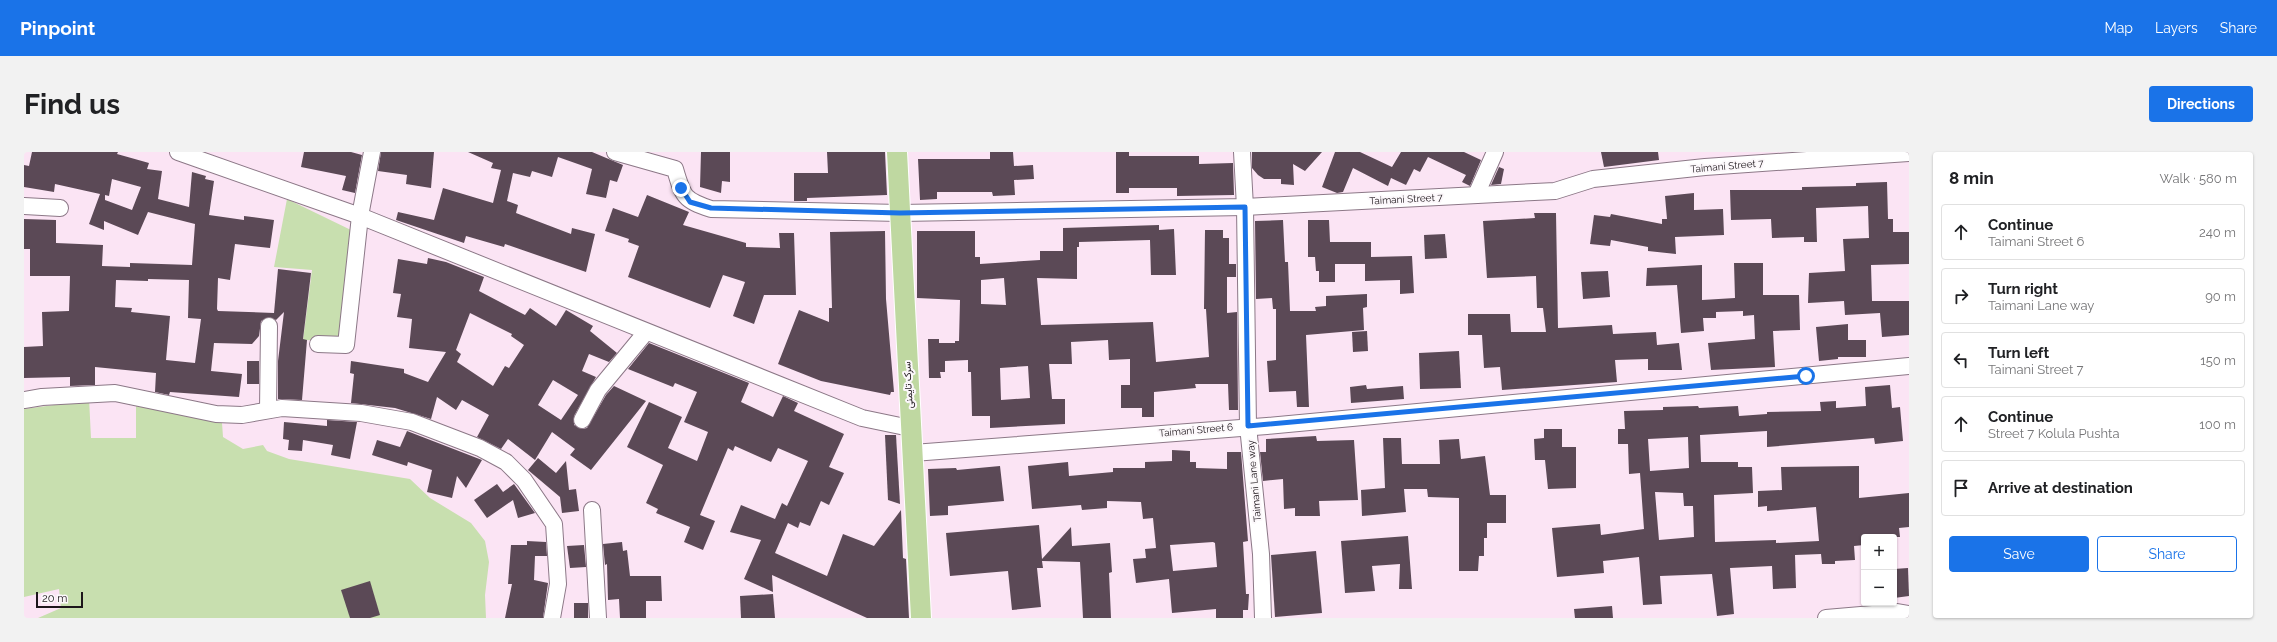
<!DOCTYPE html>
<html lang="en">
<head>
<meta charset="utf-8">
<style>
  :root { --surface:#fff; --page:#f2f2f2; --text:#202124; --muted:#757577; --line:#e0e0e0; --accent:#1a73e8 }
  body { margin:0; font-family:Raleway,Vazirmatn,sans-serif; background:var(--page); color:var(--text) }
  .controls { position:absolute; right:12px; bottom:12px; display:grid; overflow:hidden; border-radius:4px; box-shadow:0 1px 3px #0004 }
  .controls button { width:36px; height:36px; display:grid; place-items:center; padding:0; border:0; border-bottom:1px solid var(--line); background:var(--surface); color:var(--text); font:20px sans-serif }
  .scale { position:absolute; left:12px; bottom:10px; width:47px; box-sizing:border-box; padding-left:4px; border:2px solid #1d161b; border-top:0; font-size:11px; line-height:14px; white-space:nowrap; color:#1d161b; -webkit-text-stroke:3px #fcf8fb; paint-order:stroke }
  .stop { position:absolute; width:12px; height:12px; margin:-9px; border:3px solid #1a73e8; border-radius:50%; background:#fff }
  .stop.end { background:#1a73e8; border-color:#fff; box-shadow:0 1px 4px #0008 }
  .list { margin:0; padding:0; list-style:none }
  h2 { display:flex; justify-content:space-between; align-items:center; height:52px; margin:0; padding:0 16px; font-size:17px }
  h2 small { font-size:13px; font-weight:400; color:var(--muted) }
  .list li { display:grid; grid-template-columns:26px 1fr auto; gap:12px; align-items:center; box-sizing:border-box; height:56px; margin:0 8px 8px; padding:0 8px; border:1px solid var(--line); border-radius:4px }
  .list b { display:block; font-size:15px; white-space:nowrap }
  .list p { margin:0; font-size:13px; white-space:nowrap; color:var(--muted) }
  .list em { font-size:13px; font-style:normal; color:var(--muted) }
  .actions { display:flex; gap:8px; padding:12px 16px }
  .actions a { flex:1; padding:9px 0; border:1px solid var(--accent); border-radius:4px; text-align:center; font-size:14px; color:var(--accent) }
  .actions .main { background:var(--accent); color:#fff }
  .icon { flex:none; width:22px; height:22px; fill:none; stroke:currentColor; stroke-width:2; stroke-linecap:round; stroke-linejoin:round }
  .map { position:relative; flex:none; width:1885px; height:466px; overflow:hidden; border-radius:4px }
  header { display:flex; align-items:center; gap:24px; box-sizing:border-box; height:56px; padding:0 20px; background:var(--accent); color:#fff }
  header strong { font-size:19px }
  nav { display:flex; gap:22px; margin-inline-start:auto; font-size:14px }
  .intro { display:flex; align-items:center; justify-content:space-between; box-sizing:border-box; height:96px; padding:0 24px }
  h1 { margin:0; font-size:28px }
  .button { padding:10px 18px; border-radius:4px; background:var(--accent); color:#fff; font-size:14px; font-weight:700 }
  main { display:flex; gap:24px; padding:0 24px }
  aside { flex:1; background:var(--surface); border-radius:4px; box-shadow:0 1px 3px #0004 }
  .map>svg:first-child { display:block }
  .green { fill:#c8dfaf }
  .building { fill:#5b4956; fill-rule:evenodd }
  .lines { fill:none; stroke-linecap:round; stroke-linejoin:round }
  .minor-casing { stroke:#8c7887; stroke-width:18 }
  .major-casing { stroke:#fff; stroke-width:22 }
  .minor { stroke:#fff; stroke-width:16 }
  .major { stroke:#bfd8a1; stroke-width:20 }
  .route { stroke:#1a73e8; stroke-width:5 }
  .labels { text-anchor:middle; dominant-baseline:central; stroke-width:4; stroke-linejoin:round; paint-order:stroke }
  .street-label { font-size:10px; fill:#1d161b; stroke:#fcf8fb }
</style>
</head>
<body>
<header>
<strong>Pinpoint</strong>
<nav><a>Map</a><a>Layers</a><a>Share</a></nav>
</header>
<div class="intro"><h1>Find us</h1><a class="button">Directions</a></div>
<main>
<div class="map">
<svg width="1885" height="466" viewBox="0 0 1885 466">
  <rect width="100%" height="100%" fill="#fbe4f4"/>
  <g class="green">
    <path d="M 263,47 L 329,79 L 318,189 L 279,188 L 288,118 L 250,115 Z"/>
    <path d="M 65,246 L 67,286 L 112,286 L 112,254 L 191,260 L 198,271 L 199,285 L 219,297 L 239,293 L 243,299 L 265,307 L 386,327 L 406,346 L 447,371 L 461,389 L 465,410 L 461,443 L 462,466 L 14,466 L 37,456 L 35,437 L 0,445 L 0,257 L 45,251 Z"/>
  </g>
  <g class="building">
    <path d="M 8,0 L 94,0 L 93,2 L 125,11 L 123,17 L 138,19 L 134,47 L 165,55 L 168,20 L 182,24 L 181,27 L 190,29 L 185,63 L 220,68 L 220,64 L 250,68 L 246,96 L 211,92 L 206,128 L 194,126 L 193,157 L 194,159 L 250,161 L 254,117 L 287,121 L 279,187 L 283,188 L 278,248 L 254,247 L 254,209 L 260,160 L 252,168 L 245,165 L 237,169 L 235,184 L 228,192 L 190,191 L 187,219 L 218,222 L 215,245 L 146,240 L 145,243 L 131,240 L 132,221 L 71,215 L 71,233 L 46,234 L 46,225 L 0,226 L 0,195 L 19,194 L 18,160 L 45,159 L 46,124 L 6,124 L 6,97 L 0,97 L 0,67 L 32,68 L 32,91 L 79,93 L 78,114 L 106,115 L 106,111 L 168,113 L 171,72 L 124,60 L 114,83 L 80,69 L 80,78 L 65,72 L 76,42 L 31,32 L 30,40 L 0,35 L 0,13 L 5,14 ZM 88,27 L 117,35 L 108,58 L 81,48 L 81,43 L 85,44 ZM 124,127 L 165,128 L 164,166 L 177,167 L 171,211 L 142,208 L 146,164 L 107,160 L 108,156 L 91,155 L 92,128 L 124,129 Z"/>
    <path d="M 280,0 L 327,0 L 338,3 L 331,41 L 318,38 L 322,24 L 277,15 Z"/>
    <path d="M 357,0 L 410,0 L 407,36 L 382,32 L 383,23 L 354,19 Z"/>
    <path d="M 444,0 L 568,0 L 599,13 L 593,30 L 586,28 L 582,46 L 562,42 L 568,17 L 534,5 L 528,25 L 508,19 L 506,25 L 489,21 L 483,49 L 494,53 L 492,61 L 547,82 L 548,76 L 571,82 L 562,120 L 481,92 L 480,95 L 442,84 L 440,91 L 372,68 L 374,60 L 410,68 L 419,36 L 469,51 L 477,18 L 467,16 L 469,11 Z"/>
    <path d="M 677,0 L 706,0 L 706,30 L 698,29 L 697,41 L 676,35 Z"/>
    <path d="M 803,0 L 861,0 L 863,43 L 783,46 L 783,49 L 770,49 L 770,21 L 804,21 Z"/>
    <path d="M 966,0 L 989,0 L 990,14 L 1009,13 L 1010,27 L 990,28 L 991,43 L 969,44 L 968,40 L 913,40 L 913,47 L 896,48 L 894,7 L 966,7 Z"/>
    <path d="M 1092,0 L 1105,0 L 1105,4 L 1175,4 L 1175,12 L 1209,11 L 1210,43 L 1153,44 L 1153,36 L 1105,36 L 1105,41 L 1092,41 Z"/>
    <path d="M 1228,0 L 1298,0 L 1281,19 L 1269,12 L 1270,33 L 1257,32 L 1257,27 L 1240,27 L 1234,23 L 1228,16 Z"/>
    <path d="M 1311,0 L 1336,0 L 1368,15 L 1377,0 L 1440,0 L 1457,8 L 1446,34 L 1438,30 L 1442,23 L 1404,5 L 1396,20 L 1390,17 L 1382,33 L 1367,26 L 1364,34 L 1329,16 L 1319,40 L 1313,41 L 1298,35 Z"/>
    <path d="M 1577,0 L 1634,0 L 1635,8 L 1580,15 Z"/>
    <path d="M 1475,15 L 1480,17 L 1477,32 L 1467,33 Z"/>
    <path d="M 1863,30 L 1864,67 L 1869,67 L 1869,80 L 1885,80 L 1885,112 L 1847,113 L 1848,149 L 1885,149 L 1885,183 L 1858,185 L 1856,161 L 1821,163 L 1820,149 L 1784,151 L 1785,121 L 1821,119 L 1819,87 L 1845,86 L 1844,54 L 1792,56 L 1793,90 L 1780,90 L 1780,85 L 1748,86 L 1747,67 L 1707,68 L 1706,38 L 1778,38 L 1778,35 L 1832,34 L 1832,31 Z"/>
    <path d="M 1670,41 L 1670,58 L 1699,57 L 1700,83 L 1651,85 L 1652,102 L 1624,99 L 1624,95 L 1587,88 L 1586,94 L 1566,92 L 1570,63 L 1586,65 L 1587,62 L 1638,72 L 1638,67 L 1643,67 L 1641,44 Z"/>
    <path d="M 623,43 L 665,60 L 659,73 L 722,91 L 722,95 L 756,96 L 755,81 L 770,81 L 772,143 L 740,143 L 730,172 L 709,164 L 721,130 L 699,123 L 686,156 L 604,125 L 615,94 L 604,90 L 605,87 L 581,79 L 589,56 L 614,65 Z"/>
    <path d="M 1510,61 L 1532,61 L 1534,176 L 1588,173 L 1589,182 L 1632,180 L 1633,193 L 1655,191 L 1658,218 L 1624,218 L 1624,207 L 1591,208 L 1593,230 L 1478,238 L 1476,215 L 1460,216 L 1458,183 L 1444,183 L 1444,162 L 1486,162 L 1487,180 L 1522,180 L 1519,156 L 1513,156 L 1512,124 L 1463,126 L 1459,69 L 1511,66 Z"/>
    <path d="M 1259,68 L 1261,110 L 1264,110 L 1266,159 L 1292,159 L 1291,155 L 1302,154 L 1302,144 L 1343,142 L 1343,155 L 1339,156 L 1340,178 L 1282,183 L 1285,255 L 1273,255 L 1272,239 L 1245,240 L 1243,209 L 1252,208 L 1252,157 L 1249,157 L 1248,146 L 1232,147 L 1231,69 Z"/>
    <path d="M 1284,68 L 1305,68 L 1306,90 L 1347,90 L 1347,105 L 1388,104 L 1390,141 L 1376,142 L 1376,128 L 1341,129 L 1341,112 L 1311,112 L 1311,130 L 1295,130 L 1295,119 L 1292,119 L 1291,105 L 1284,105 Z"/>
    <path d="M 1135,73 L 1135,78 L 1150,77 L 1152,123 L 1127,123 L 1126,88 L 1055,90 L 1055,95 L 1053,95 L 1053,127 L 1013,126 L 1017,173 L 1129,170 L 1132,210 L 1185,205 L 1182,157 L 1180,157 L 1181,78 L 1199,78 L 1199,86 L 1205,86 L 1205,112 L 1212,112 L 1212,125 L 1203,125 L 1203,161 L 1213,160 L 1214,258 L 1205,258 L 1204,232 L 1171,232 L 1172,236 L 1130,240 L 1130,265 L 1118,265 L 1118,256 L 1097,256 L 1097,233 L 1106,233 L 1106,207 L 1085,208 L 1084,188 L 1047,190 L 1048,212 L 1025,212 L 1028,247 L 1041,247 L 1041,272 L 966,276 L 966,264 L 948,264 L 947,220 L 944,220 L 944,208 L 921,209 L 921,220 L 916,220 L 917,226 L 905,226 L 904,187 L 915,187 L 915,191 L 931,191 L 931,189 L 935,189 L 936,148 L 893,146 L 893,79 L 951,79 L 951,105 L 956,105 L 956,112 L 1016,108 L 1016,99 L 1039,99 L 1039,76 ZM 980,126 L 982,153 L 957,152 L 957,128 ZM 1004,214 L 1006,246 L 977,248 L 976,216 Z"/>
    <path d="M 861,79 L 862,147 L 870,240 L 867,240 L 866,243 L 797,229 L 754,212 L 775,158 L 805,170 L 805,156 L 808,156 L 806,80 Z"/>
    <path d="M 1421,82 L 1423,106 L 1401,107 L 1400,83 Z"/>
    <path d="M 404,106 L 422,110 L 460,125 L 455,139 L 501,163 L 506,156 L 532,174 L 542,158 L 569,174 L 566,179 L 593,201 L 585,210 L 565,202 L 558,219 L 572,225 L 550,264 L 550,273 L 558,277 L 563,276 L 582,243 L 590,234 L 622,249 L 567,318 L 546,303 L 551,297 L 528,280 L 511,308 L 484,287 L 477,297 L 453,285 L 465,263 L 438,248 L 432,258 L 413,245 L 407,267 L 371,256 L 327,251 L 330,222 L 326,221 L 327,209 L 380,217 L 380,221 L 404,230 L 422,200 L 385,196 L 388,167 L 373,165 L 377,142 L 369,141 L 374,107 L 403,112 ZM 446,161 L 488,182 L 487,184 L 500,193 L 485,216 L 481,214 L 469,234 L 433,210 L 437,202 L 432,198 ZM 529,228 L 554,243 L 537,268 L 514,253 Z"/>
    <path d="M 1710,111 L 1739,111 L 1739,143 L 1775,143 L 1776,178 L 1749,179 L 1751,215 L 1687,218 L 1684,191 L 1731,187 L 1730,163 L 1719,164 L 1719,159 L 1692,160 L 1692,166 L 1679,166 L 1680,179 L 1657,181 L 1653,133 L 1622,134 L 1623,116 L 1678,113 L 1678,148 L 1711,146 Z"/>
    <path d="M 1584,119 L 1586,145 L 1559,147 L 1557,120 Z"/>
    <path d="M 1824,172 L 1824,188 L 1842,188 L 1842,205 L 1814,205 L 1814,207 L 1795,209 L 1792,175 Z"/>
    <path d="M 1343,179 L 1344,199 L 1329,200 L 1328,180 Z"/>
    <path d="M 625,191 L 725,231 L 717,250 L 749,265 L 759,244 L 774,251 L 770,259 L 820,282 L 805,315 L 820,321 L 805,353 L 797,349 L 786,374 L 776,370 L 774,376 L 764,371 L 751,401 L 803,424 L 819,382 L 850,394 L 877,358 L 879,406 L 882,407 L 885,466 L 843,466 L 748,423 L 749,440 L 720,427 L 737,388 L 706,380 L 717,353 L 751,367 L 758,351 L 763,354 L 784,309 L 754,296 L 747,310 L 711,294 L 709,299 L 704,296 L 676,363 L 691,369 L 679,398 L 660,390 L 666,375 L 632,361 L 634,357 L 622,351 L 639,313 L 603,295 L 625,250 L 658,265 L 644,296 L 673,309 L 684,280 L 660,270 L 673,240 L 651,231 L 649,235 L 604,217 Z"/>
    <path d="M 1435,199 L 1437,236 L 1396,237 L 1395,201 Z"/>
    <rect x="223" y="209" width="12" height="23"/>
    <path d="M 1342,233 L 1343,237 L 1379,234 L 1380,247 L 1327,251 L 1326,235 Z"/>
    <path d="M 1866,233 L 1868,256 L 1876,255 L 1879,289 L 1851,292 L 1850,286 L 1743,295 L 1743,279 L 1676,283 L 1677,310 L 1714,310 L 1714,315 L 1728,315 L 1729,341 L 1690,343 L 1691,390 L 1752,388 L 1752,391 L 1795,389 L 1792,355 L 1743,359 L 1743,354 L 1734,355 L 1734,339 L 1758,338 L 1757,315 L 1835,314 L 1835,346 L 1885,341 L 1885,375 L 1875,376 L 1876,385 L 1840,385 L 1840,393 L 1830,394 L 1831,408 L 1811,409 L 1811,412 L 1798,412 L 1797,402 L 1771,403 L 1772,436 L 1749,437 L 1748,414 L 1706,416 L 1710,462 L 1693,464 L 1688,422 L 1636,424 L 1638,452 L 1619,453 L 1615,405 L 1579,409 L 1580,421 L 1533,425 L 1528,376 L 1576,372 L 1577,383 L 1620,377 L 1616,321 L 1605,322 L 1604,292 L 1594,292 L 1594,277 L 1601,277 L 1600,259 L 1639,258 L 1639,255 L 1674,254 L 1675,256 L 1714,254 L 1715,264 L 1743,262 L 1743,260 L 1797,259 L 1796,250 L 1812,249 L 1812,256 L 1842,254 L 1841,235 ZM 1664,285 L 1665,316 L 1626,319 L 1624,287 ZM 1631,340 L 1659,341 L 1660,354 L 1669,354 L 1670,385 L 1635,388 Z"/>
    <path d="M 303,268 L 333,270 L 326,307 L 307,303 L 309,293 L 279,288 L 278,299 L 264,298 L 265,288 L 259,287 L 260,270 L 303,274 Z"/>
    <path d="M 1520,277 L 1538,277 L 1538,295 L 1552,295 L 1552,336 L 1524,337 L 1521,308 L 1511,308 L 1510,287 L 1520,286 Z"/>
    <path d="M 383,279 L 458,308 L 442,336 L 433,324 L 428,346 L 403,340 L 408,318 L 384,310 L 383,314 L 348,303 L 353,288 L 376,295 Z"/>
    <path d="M 861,283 L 872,283 L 876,352 L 864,348 Z"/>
    <path d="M 1292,284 L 1293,289 L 1330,288 L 1334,348 L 1295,349 L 1296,364 L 1271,364 L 1271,356 L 1260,357 L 1259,327 L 1239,329 L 1236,300 L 1242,300 L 1242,287 Z"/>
    <path d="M 1359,286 L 1377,286 L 1378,312 L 1416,312 L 1415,288 L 1435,287 L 1437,307 L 1461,304 L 1466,343 L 1482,343 L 1482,371 L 1463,371 L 1463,386 L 1460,386 L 1460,404 L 1455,404 L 1454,419 L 1435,419 L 1435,346 L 1404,345 L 1403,337 L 1380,337 L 1382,360 L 1338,364 L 1337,338 L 1361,336 Z"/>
    <path d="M 1148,298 L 1166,299 L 1166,310 L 1172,310 L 1172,316 L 1203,317 L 1203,300 L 1217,300 L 1224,389 L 1219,390 L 1222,442 L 1225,442 L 1224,458 L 1219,458 L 1219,466 L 1192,466 L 1192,457 L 1148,461 L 1145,427 L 1112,431 L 1109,407 L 1122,406 L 1121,397 L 1132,396 L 1129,366 L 1119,367 L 1117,350 L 1083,349 L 1083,356 L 1058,358 L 1057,353 L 1008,357 L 1004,314 L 1044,310 L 1045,324 L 1089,320 L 1089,316 L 1121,316 L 1121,310 L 1148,309 ZM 1189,390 L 1191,391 L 1193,415 L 1149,419 L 1146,393 Z"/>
    <path d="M 514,306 L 532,321 L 542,309 L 545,338 L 552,337 L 555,359 L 538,361 L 536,345 L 504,318 Z"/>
    <path d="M 976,314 L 980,349 L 924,354 L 924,363 L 906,364 L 904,317 L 932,316 L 933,318 Z"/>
    <path d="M 473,332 L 479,340 L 490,332 L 511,361 L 494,366 L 489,348 L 463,366 L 450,348 Z"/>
    <path d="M 1015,373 L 1018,407 L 1047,375 L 1048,394 L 1086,391 L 1088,420 L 1085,421 L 1087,466 L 1059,466 L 1056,410 L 1018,409 L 1019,416 L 1013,416 L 1017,455 L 988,458 L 984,419 L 926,424 L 922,381 Z"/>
    <path d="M 1384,384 L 1388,437 L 1375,437 L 1376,412 L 1348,414 L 1351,439 L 1321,441 L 1317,389 Z"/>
    <path d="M 503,389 L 522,390 L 523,404 L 511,404 L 510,428 L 524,431 L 519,466 L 481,466 L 488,432 L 484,432 L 487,393 L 503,393 Z"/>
    <path d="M 598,390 L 599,399 L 603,398 L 606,424 L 637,424 L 638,449 L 622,449 L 622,466 L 596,466 L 595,447 L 584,448 L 583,412 L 581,413 L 579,392 Z"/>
    <path d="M 560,393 L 562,415 L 546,416 L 543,394 Z"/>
    <path d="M 1292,399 L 1298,461 L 1251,465 L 1247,403 Z"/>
    <path d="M 1884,416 L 1885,444 L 1870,446 L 1870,417 Z"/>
    <path d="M 346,429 L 356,463 L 346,466 L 326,466 L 317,438 Z"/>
    <path d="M 749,442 L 751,466 L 717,466 L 716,444 Z"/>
    <rect x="550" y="451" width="14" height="15"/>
    <path d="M 1588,454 L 1589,466 L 1551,466 L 1550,457 Z"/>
  </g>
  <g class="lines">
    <defs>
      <g id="minor">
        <path d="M 154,0 L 336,64 L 838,266 L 886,276"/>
        <path d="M 591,0 L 651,17 C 659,45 660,48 687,57 L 876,61 L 1221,55 L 1531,39 L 1569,27 L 1681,15 L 1885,1"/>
        <path d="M 1218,0 L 1221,55 L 1224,274 L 1237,402 L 1239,466"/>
        <path d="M 1452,43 L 1471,0"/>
        <path d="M 0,54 L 36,56"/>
        <path d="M 294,192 L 322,193 L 336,64 L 348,0"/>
        <path d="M 0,248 L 18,245 L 91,241 L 192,262 L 218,263 L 258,256 L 337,261 L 388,270 L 456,296 L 482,310 L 500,328 L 530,372 L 534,432 L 528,466"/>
        <path d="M 244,258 L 245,174"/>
        <path d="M 558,268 L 574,238 L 622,180"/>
        <path d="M 889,301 L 1243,274 L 1885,214"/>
        <path d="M 568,358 L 574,466"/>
        <path d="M 1802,466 L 1872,460 L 1885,462"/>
      </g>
      <path id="major" d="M 873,0 L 897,466"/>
    </defs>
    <use href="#minor" class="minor-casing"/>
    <use href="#major" class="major-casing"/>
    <use href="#minor" class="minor"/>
    <use href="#major" class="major"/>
  </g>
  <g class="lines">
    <path class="route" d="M 657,36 L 666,50 L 687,56 L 876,61 L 1221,55 L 1224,274 L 1782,224"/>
  </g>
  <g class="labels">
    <g class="street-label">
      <text transform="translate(1703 14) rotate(-5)">Taimani Street 7</text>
      <text transform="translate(1382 47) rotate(-3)">Taimani Street 7</text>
      <text transform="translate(884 233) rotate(-93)">سرک تایمنی</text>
      <text transform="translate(1172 278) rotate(-5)">Taimani Street 6</text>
      <text transform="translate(1230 329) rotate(-95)">Taimani Lane way</text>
    </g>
  </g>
</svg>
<div class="controls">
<button>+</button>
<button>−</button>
</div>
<div class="scale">20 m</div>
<div class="stop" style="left:1782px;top:224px"></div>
<div class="stop end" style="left:657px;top:36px"></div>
</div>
<aside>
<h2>8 min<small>Walk · 580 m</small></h2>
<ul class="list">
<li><svg class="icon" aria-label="ahead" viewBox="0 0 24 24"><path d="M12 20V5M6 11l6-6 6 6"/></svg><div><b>Continue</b><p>Taimani Street 6</p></div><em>240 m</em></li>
<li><svg class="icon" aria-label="right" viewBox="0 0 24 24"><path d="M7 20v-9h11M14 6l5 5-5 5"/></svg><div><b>Turn right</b><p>Taimani Lane way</p></div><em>90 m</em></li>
<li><svg class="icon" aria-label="left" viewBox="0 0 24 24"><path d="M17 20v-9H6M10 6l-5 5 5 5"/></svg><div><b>Turn left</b><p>Taimani Street 7</p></div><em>150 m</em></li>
<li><svg class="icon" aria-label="ahead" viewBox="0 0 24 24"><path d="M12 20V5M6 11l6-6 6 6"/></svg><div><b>Continue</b><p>Street 7 Kolula Pushta</p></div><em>100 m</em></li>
<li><svg class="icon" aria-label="arrive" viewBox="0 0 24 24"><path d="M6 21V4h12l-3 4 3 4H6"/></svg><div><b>Arrive at destination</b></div></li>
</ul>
<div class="actions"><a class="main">Save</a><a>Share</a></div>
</aside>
</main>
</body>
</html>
